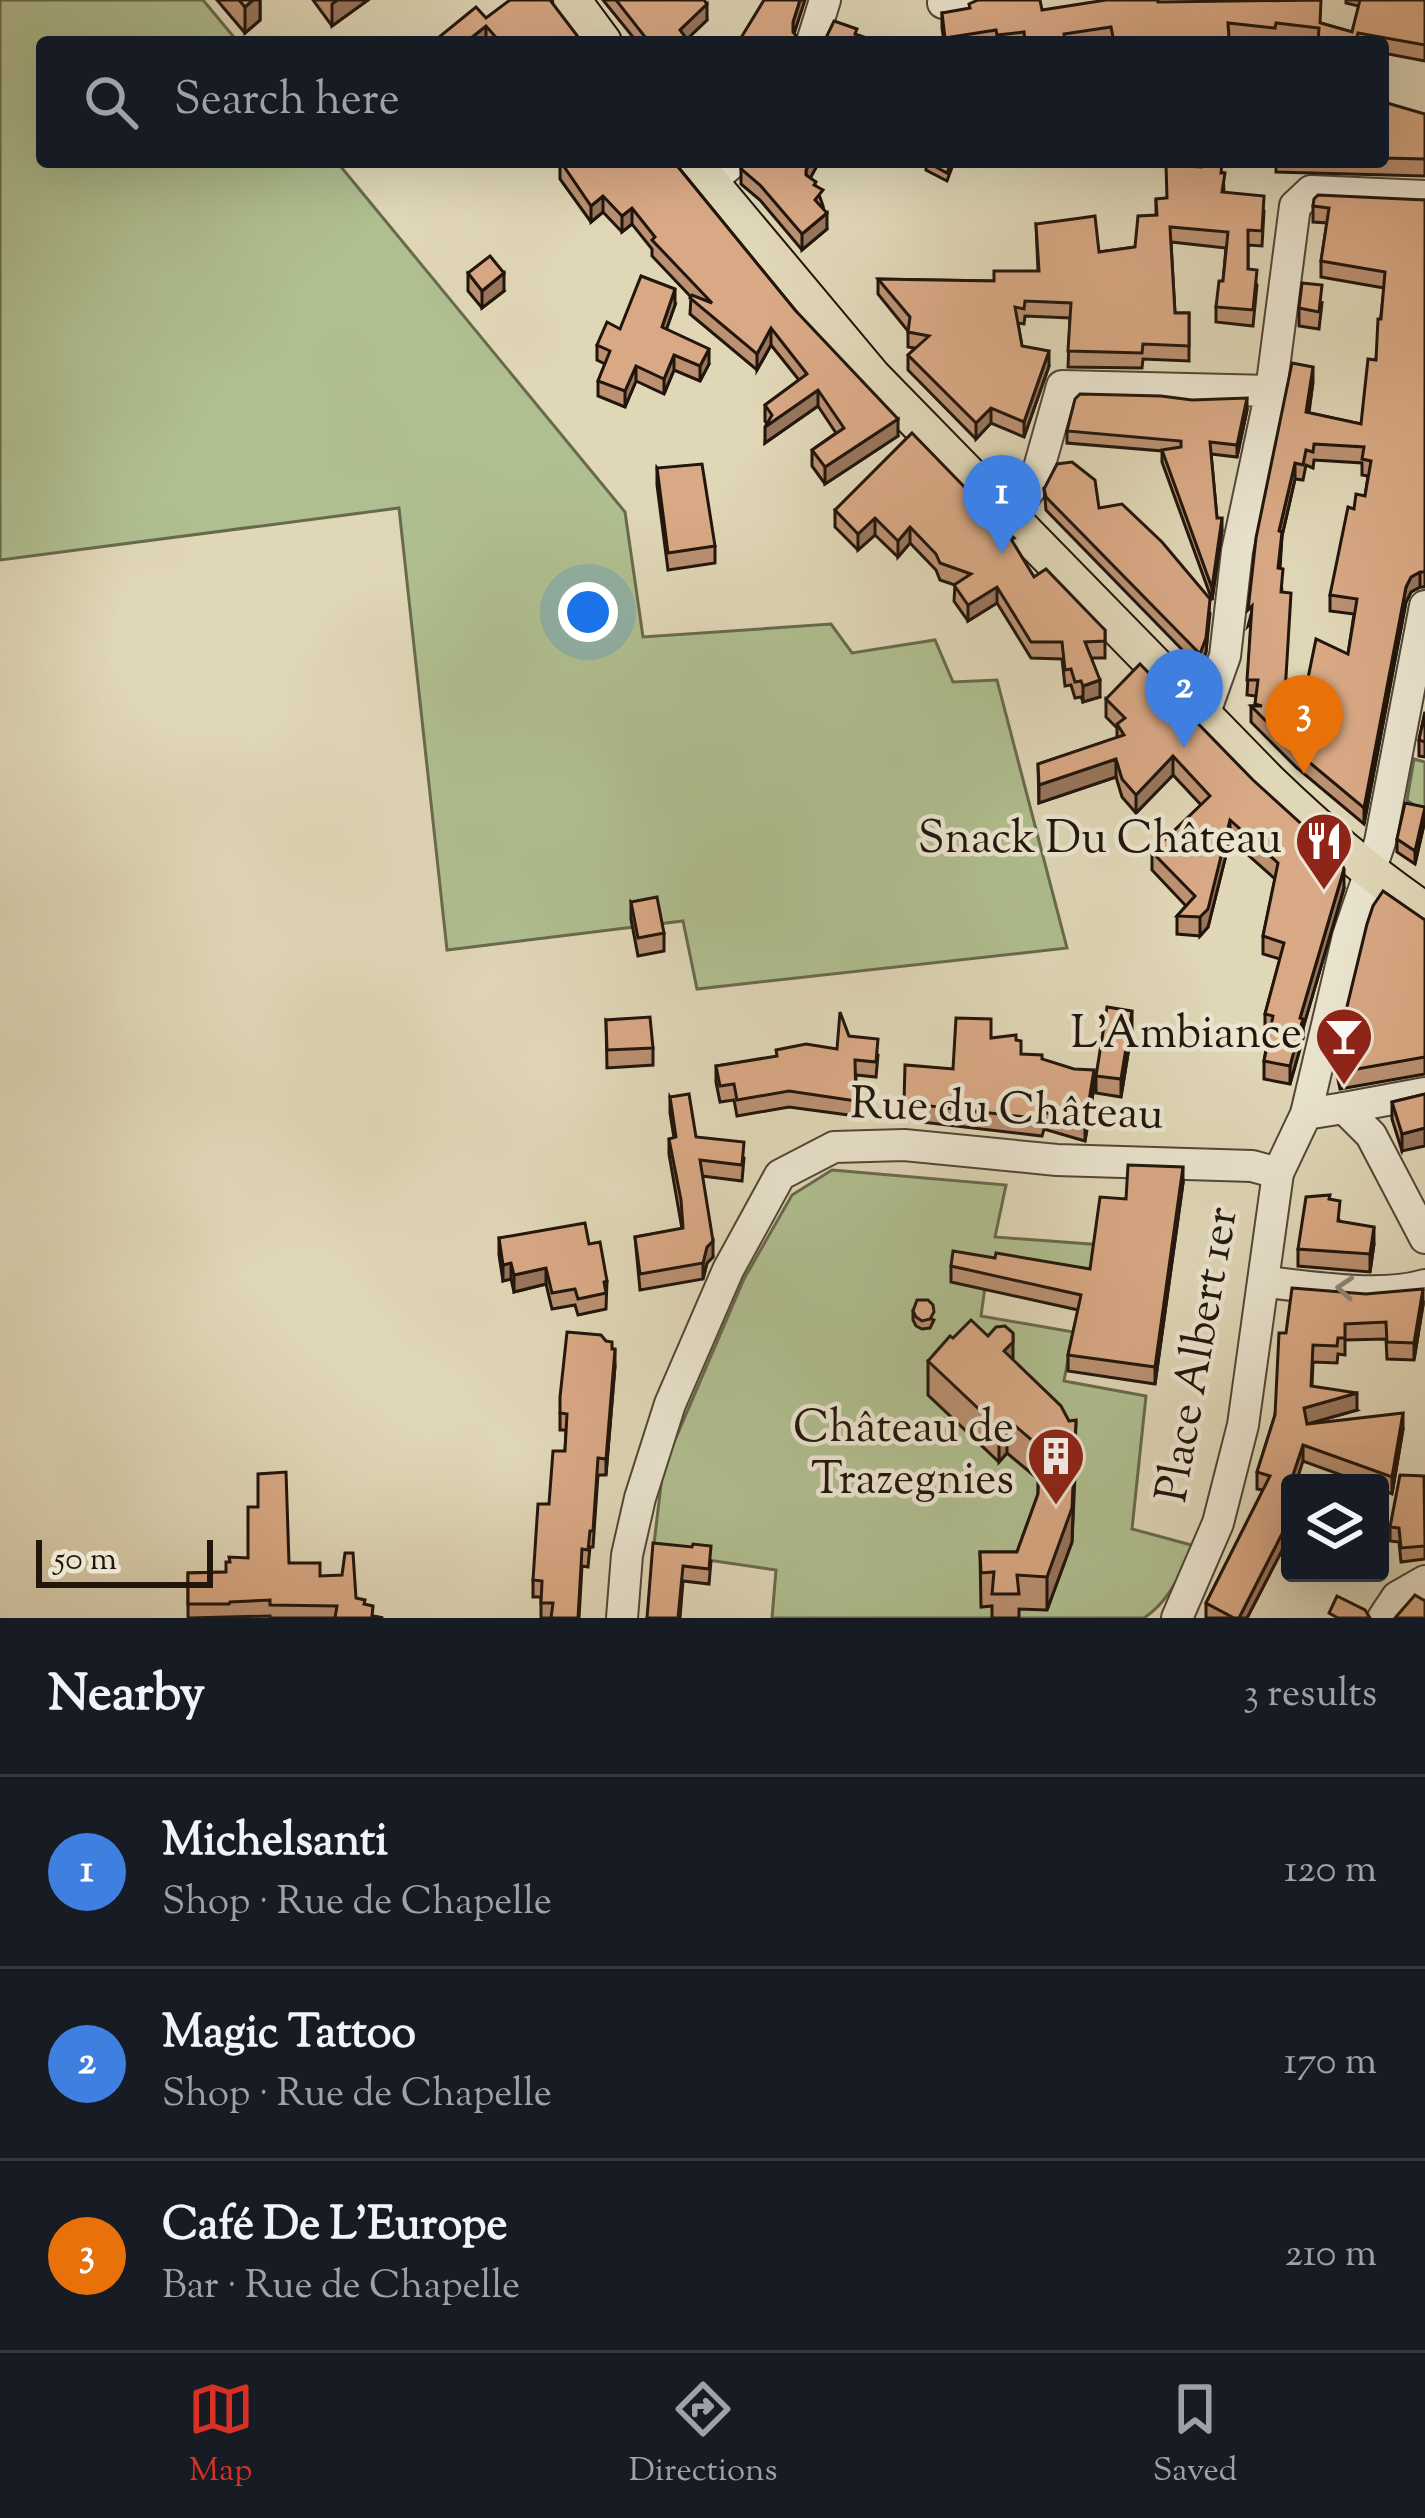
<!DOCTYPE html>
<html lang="en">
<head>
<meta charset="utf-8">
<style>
  :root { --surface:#171b24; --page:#20242c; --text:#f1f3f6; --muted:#9ea1a6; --line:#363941; --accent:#d93025 }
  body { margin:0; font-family:"Sorts Mill Goudy",serif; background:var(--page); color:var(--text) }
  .controls { position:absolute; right:36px; bottom:36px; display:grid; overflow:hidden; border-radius:12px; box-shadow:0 12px 48px #0002 }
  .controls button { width:108px; height:108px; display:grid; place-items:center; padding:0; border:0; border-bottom:3px solid var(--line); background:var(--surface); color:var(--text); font:60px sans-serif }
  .scale { position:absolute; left:36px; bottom:30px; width:177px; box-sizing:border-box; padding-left:12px; border:6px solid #21150c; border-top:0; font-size:33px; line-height:42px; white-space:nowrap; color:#21150c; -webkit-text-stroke:9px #ebe5d0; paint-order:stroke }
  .you { position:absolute; left:588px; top:612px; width:42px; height:42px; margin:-30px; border:9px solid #fff; border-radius:50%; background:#1a73e8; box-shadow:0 0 0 18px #1a73e833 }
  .badge { display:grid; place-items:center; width:78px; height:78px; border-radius:50%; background:var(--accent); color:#fff; font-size:39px; font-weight:700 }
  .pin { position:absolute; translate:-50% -99px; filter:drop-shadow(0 3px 6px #0008) }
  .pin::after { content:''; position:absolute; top:63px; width:42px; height:36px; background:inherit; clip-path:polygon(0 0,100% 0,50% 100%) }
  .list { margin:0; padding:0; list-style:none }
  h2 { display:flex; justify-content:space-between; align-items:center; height:156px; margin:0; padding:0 48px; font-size:51px }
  h2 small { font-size:39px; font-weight:400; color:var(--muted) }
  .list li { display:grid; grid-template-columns:78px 1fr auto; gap:36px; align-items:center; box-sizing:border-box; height:192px; padding:0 48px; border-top:3px solid var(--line) }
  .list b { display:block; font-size:45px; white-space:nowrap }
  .list p { margin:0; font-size:39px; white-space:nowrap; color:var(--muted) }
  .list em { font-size:39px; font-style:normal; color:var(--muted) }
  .icon { flex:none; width:66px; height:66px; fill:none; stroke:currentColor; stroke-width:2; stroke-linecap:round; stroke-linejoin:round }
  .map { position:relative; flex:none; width:1425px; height:1618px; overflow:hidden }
  .search { position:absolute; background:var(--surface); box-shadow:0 12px 48px #0002; left:36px; right:36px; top:36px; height:132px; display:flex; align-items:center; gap:30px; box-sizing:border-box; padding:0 42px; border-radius:12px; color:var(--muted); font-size:45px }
  .sheet { height:732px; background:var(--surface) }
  nav { display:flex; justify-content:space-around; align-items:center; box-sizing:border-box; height:168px; border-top:3px solid var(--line); background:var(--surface); font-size:33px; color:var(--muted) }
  nav a { display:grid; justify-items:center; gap:6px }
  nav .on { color:var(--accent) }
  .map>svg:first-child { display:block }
  .green { fill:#b0bf90; stroke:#686a4e; stroke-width:3 }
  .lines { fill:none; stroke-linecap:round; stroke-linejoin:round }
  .minor-casing { stroke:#514637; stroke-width:34 }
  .major-casing { stroke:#21150c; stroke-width:40 }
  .minor { stroke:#ebe5d0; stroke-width:30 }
  .major { stroke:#e0d7b7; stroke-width:36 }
  .wall { fill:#bb9172; stroke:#21150c; stroke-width:3; fill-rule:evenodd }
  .shaded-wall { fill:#98765d; stroke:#21150c; stroke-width:3 }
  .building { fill:#d9a985; stroke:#21150c; stroke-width:3; fill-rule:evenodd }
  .oneway { stroke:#908778 }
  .labels { text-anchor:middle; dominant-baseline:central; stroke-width:9; stroke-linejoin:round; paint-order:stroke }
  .poi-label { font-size:45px; fill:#21150c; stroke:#ebe5d0; text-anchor:end }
  .street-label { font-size:45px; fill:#21150c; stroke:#ebe5d0 }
</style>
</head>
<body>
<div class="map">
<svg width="1425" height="1618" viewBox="0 0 1425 1618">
  <rect width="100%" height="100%" fill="#e0d7b7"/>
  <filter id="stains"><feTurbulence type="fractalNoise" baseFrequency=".00167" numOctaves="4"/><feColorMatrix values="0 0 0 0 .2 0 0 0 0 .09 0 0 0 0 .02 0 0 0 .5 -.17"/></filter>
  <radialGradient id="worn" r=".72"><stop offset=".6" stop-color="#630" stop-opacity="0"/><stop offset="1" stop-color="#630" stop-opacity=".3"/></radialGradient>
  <g class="green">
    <path d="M 0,0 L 203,0 L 238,42 L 42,42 L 42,162 L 337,162 L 625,512 L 643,637 L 831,624 L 852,653 L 935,640 L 953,682 L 997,680 L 1067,948 L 697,989 L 683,921 L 447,950 L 399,508 L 0,560 Z"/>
    <path d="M 1414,759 L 1425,762 L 1425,813 L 1407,800 Z"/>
    <path d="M 832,1170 L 1006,1185 L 995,1237 L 1103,1245 L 1101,1271 L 987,1272 L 981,1316 L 1073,1332 L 1064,1381 L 1146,1396 L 1132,1529 L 1195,1546 C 1180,1573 1170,1601 1144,1618 L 772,1618 L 776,1570 L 653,1552 L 663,1468 L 744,1279 L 792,1195 Z"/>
  </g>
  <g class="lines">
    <defs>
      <g id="minor">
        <path d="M 943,3 L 967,0"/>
        <path d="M 812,42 L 825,0"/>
        <path d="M 709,183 L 733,162"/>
        <path d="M 1271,391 L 1295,206 L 1311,191 L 1425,196"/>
        <path d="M 1010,517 L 1035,482 L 1062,386 L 1271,391 L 1237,551 L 1225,656 L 1204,715"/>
        <path d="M 1344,1108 L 1425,1093"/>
        <path d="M 1306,1114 L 1344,1108 L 1371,1135 L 1425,1238"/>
        <path d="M 1264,1282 C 1312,1286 1378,1299 1425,1285"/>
        <path d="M 622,1618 L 627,1555 L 640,1498 L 670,1404 L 728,1270 L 780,1175 L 834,1147 L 904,1145 L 1057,1160 L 1252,1166 L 1278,1173"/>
        <path d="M 1177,1618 L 1218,1523 L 1243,1425 L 1278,1173 L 1306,1114 L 1348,936 L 1380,842 L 1425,606"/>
        <path d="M 1383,1618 L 1397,1597 L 1425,1581"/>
      </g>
      <g id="major">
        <path d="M 572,0 L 603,42"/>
        <path d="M 693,162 L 873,377 L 1269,782 C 1320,831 1366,871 1425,911"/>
      </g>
    </defs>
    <use href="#minor" class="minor-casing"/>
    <use href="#major" class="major-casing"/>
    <use href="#minor" class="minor"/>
    <use href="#major" class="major"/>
  </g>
  <g class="wall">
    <path d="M 217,0 L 260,0 L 260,20 L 245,33 Z"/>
    <path d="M 313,0 L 368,0 L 332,26 Z"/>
    <path d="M 603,0 L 704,0 L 707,20 L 687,39 L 690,42 L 637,42 Z"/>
    <path d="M 1346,0 L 1425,0 L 1425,61 L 1383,53 L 1383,42 L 1307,42 L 1276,38 L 1275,42 L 1229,39 L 1229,42 L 944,42 L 942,28 L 942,13 L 1042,10 L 1158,2 L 1321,23 L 1352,32 L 1359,6 L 1346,3 Z"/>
    <path d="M 486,18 L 582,42 L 433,42 Z"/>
    <path d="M 1425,114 L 1425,176 L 1276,172 L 1276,162 L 1383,162 L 1383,116 Z"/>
    <path d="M 674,162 L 898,436 L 825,484 L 812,466 L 812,450 L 836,433 L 818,406 L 765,443 L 767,424 L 765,421 L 765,405 L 799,380 L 771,345 L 757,370 L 690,314 L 691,297 L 652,256 L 652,249 L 632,224 L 622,232 L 603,212 L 591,222 L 560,179 L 560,163 Z"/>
    <path d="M 745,162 L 819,162 L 810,178 L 816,186 L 823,206 L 827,229 L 802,250 L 760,200 L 741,184 L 741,169 Z"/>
    <path d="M 926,162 L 954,162 L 947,181 L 926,170 Z"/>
    <path d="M 1223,173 L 1224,192 L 1264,211 L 1262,246 L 1248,245 L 1248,269 L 1257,285 L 1253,326 L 1216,322 L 1216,307 L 1223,281 L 1226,248 L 1171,242 L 1175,313 L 1189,313 L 1189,361 L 1143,359 L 1142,368 L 1068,367 L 1070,318 L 1025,316 L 1024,324 L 1018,323 L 1022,346 L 1049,366 L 1024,437 L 991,423 L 976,439 L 908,370 L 908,355 L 915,348 L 908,347 L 908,331 L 878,294 L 878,279 L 994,281 L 1038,271 L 1036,224 L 1099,252 L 1135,247 L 1156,215 L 1156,199 L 1167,198 Z"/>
    <path d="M 1425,200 L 1425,587 L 1420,587 L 1411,592 L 1406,602 L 1364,824 L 1297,768 L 1251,722 L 1251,706 L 1255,706 L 1256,696 L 1247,695 L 1251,623 L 1248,626 L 1313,382 L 1309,413 L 1361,424 L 1376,360 L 1384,288 L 1321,277 L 1321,261 L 1327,223 L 1313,222 L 1313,206 ZM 1314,460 L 1362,463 L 1362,475 L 1368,476 L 1365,496 L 1354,509 L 1330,595 L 1330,611 L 1354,614 L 1348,654 L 1301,712 L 1285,710 L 1282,592 L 1280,569 L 1282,536 L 1295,479 L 1303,480 L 1306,465 L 1313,468 Z"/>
    <path d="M 468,273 L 504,291 L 482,308 L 468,291 Z"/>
    <path d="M 1322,303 L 1319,329 L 1299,326 L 1299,308 Z"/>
    <path d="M 675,305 L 666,329 L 709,364 L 700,381 L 674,370 L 664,394 L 636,381 L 625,407 L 598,396 L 598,381 L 605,364 L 597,360 L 597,345 L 620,329 Z"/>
    <path d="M 1247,410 L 1237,457 L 1211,454 L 1217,518 L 1222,530 L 1212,600 L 1162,462 L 1162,451 L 1067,443 L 1067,431 Z"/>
    <path d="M 657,468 L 715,546 L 715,563 L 668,570 L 657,485 Z"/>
    <path d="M 1044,489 L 1099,508 L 1210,613 L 1206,652 L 1200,668 L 1046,510 Z"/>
    <path d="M 835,510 L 1014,545 L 1034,577 L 1105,630 L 1105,658 L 1091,658 L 1100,697 L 1083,702 L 1081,697 L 1075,698 L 1071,685 L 1065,686 L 1062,659 L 1031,658 L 997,603 L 968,621 L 954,601 L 955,585 L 940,580 L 936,570 L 910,543 L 898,557 L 875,535 L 858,550 L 835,527 Z"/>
    <path d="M 1106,699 L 1344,888 L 1303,1028 L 1303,1038 L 1290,1084 L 1264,1079 L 1264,1061 L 1269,1033 L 1265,1032 L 1265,1014 L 1280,959 L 1263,954 L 1263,936 L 1275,879 L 1230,839 L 1208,927 L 1200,936 L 1177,934 L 1177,916 L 1186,906 L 1152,870 L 1152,852 L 1201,805 L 1173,775 L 1136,813 L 1122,797 L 1116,777 L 1039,803 L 1038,764 L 1117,738 L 1117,728 L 1106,717 Z"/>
    <path d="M 1425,712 L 1425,757 L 1419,756 L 1419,740 Z"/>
    <path d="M 1425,820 L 1415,864 L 1397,852 L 1397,839 Z"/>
    <path d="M 631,902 L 664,933 L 664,951 L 638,956 L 631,919 Z"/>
    <path d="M 1425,920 L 1425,1074 L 1340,1089 L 1336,1070 L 1336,1052 Z"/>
    <path d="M 606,1020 L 653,1048 L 653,1065 L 607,1068 Z"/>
    <path d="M 1132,1029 L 1121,1097 L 1096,1093 L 1096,1076 Z"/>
    <path d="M 849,1036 L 878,1055 L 876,1077 L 856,1075 L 856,1116 L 789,1107 L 737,1116 L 734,1100 L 720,1102 L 716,1082 L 716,1066 L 837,1049 Z"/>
    <path d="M 991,1038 L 1021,1054 L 1042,1059 L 1094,1087 L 1085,1141 L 1044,1129 L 1042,1136 L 904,1120 L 904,1103 L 953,1069 Z"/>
    <path d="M 1425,1094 L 1402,1151 L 1392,1119 L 1392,1102 Z"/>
    <path d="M 670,1097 L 696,1137 L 744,1158 L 742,1181 L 702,1176 L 713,1257 L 707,1263 L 703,1279 L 640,1290 L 635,1237 L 682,1229 L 669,1154 L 669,1139 L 674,1138 L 670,1113 Z"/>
    <path d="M 1183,1183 L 1155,1384 L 1068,1371 L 1068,1355 L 1078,1310 L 951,1282 L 951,1266 L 995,1258 L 1090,1269 L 1126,1199 Z"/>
    <path d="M 1329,1199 L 1340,1222 L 1374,1244 L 1370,1272 L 1298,1266 L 1298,1249 Z"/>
    <path d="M 499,1238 L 589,1244 L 607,1281 L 606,1309 L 578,1315 L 575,1305 L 552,1309 L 546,1284 L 514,1292 L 511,1279 L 503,1281 L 499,1255 Z"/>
    <path d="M 1423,1305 L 1414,1360 L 1387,1359 L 1386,1339 L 1345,1340 L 1345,1355 L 1338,1354 L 1337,1363 L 1313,1362 L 1312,1386 L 1357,1410 L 1307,1424 L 1403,1429 L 1392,1494 L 1380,1489 L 1380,1483 L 1363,1483 L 1303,1461 L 1290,1483 L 1290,1500 L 1288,1508 L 1290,1509 L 1290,1535 L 1247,1618 L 1206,1618 L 1206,1603 L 1263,1490 L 1257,1489 L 1257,1472 L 1275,1415 L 1286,1333 Z"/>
    <path d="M 913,1311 L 934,1320 L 930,1328 L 922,1329 L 916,1326 L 913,1320 Z"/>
    <path d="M 612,1349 L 615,1366 L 606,1475 L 598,1475 L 593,1547 L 590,1547 L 588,1567 L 582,1566 L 579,1618 L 541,1618 L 541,1597 L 533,1597 L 533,1580 L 549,1504 L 565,1451 L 566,1430 L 560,1430 L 560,1413 Z"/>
    <path d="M 1013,1360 L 1076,1454 L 1072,1542 L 1047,1610 L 1019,1609 L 1019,1618 L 992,1618 L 992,1606 L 981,1607 L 980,1552 L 1017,1552 L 1038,1494 L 1038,1479 L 1007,1453 L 999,1462 L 928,1395 L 928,1361 Z"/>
    <path d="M 1425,1484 L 1425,1559 L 1401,1562 L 1399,1542 L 1390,1541 L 1390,1527 Z"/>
    <path d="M 692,1547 L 711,1561 L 709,1584 L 683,1581 L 680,1618 L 647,1618 Z"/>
    <path d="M 289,1563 L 320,1576 L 365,1604 L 373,1616 L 383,1618 L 270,1618 L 270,1616 L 188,1618 L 188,1573 L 226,1572 Z"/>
  </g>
  <g class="shaded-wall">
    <path d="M 253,0 L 260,0 L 260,20 L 245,33 L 245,7 Z"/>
    <path d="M 338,0 L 368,0 L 332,26 L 332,4 Z"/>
    <path d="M 800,0 L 805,0 L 793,37 L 793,22 Z"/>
    <path d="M 707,4 L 707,20 L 684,42 L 680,30 Z"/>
    <path d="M 486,26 L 486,42 L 466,42 Z"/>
    <path d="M 811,162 L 819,162 L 806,186 L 806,170 Z"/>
    <path d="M 603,196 L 603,212 L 591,222 L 591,206 Z"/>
    <path d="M 632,208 L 632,224 L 622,232 L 622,216 Z"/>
    <path d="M 827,213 L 827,229 L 802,250 L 802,234 Z"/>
    <path d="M 504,273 L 504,291 L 482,308 L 482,291 Z"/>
    <path d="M 675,289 L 675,305 L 662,342 L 662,327 Z"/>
    <path d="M 771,328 L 771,345 L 757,370 L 757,354 Z"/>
    <path d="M 709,349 L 709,364 L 700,381 L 700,366 Z"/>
    <path d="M 1049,351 L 1049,366 L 1024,437 L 1024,422 Z"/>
    <path d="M 674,355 L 674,370 L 664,394 L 664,379 Z"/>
    <path d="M 636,366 L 636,381 L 625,407 L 625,391 Z"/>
    <path d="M 1313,367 L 1313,382 L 1306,428 L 1306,412 Z"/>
    <path d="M 818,390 L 818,406 L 765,443 L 765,427 Z"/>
    <path d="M 1247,398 L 1247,410 L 1237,457 L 1237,445 Z"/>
    <path d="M 991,408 L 991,423 L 976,439 L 976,423 Z"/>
    <path d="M 898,419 L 898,436 L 825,484 L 825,467 Z"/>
    <path d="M 1295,463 L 1295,479 L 1282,536 L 1278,584 L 1279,531 Z"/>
    <path d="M 875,518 L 875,535 L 858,550 L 858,534 Z"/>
    <path d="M 1222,518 L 1222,530 L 1212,600 L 1212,588 Z"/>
    <path d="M 910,527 L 910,543 L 898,557 L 898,541 Z"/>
    <path d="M 1420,572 L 1420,587 L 1411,592 L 1406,602 L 1364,824 L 1364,808 L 1406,587 L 1411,577 Z"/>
    <path d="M 997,587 L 997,603 L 968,621 L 968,605 Z"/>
    <path d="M 1210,599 L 1206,652 L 1200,668 L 1200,654 Z"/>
    <path d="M 1100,680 L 1100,697 L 1083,702 L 1083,686 Z"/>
    <path d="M 1173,756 L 1173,775 L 1136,813 L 1136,795 Z"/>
    <path d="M 1116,759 L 1116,777 L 1039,803 L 1039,785 Z"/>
    <path d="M 1425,807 L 1425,820 L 1415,864 L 1415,851 Z"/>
    <path d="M 1230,820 L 1230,839 L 1208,927 L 1200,936 L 1200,917 Z"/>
    <path d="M 1344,869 L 1344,888 L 1303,1028 L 1303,1038 L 1290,1084 L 1290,1066 L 1300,1018 Z"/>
    <path d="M 1132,1011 L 1132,1029 L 1121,1097 L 1121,1079 Z"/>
    <path d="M 1094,1070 L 1094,1087 L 1085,1141 L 1085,1125 Z"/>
    <path d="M 1425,1128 L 1425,1146 L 1402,1151 L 1402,1134 Z"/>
    <path d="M 1183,1167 L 1183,1183 L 1155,1384 L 1155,1367 Z"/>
    <path d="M 1374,1227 L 1374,1244 L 1370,1272 L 1370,1254 Z"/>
    <path d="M 713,1241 L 713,1257 L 707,1263 L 703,1279 L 703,1263 L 707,1247 Z"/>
    <path d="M 511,1263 L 511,1279 L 503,1281 L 503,1265 Z"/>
    <path d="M 546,1268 L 546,1284 L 514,1292 L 514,1275 Z"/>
    <path d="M 1423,1289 L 1423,1305 L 1414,1360 L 1414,1343 Z"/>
    <path d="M 1013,1333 L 1013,1376 L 1004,1351 Z"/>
    <path d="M 615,1349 L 615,1366 L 606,1475 L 606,1459 Z"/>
    <path d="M 1357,1393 L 1357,1410 L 1304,1425 L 1304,1408 Z"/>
    <path d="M 1403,1413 L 1403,1429 L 1392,1494 L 1392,1477 Z"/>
    <path d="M 1007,1419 L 1007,1453 L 999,1462 L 999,1428 Z"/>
    <path d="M 1076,1420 L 1072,1542 L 1047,1610 L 1047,1577 Z"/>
    <path d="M 1303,1445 L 1303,1461 L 1296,1483 L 1290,1483 Z"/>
    <path d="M 1290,1483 L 1290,1500 L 1283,1522 L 1283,1505 Z"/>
    <path d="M 1290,1518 L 1290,1535 L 1247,1618 L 1239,1618 Z"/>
  </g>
  <g class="building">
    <path d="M 239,0 L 253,0 L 245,7 Z"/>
    <path d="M 510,0 L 550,0 L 582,42 L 500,42 L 486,26 L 466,42 L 433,42 L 476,7 L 486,18 Z"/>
    <path d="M 616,0 L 704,0 L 707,4 L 680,30 L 689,42 L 649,42 Z"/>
    <path d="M 764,0 L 800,0 L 793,22 L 793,32 L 801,42 L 739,41 Z"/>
    <path d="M 978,0 L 1040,0 L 1042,10 L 1106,0 L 1158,0 L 1158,2 L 1321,0 L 1320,23 L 1352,32 L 1360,0 L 1425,0 L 1425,45 L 1358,33 L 1356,42 L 1318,42 L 1319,28 L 1276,23 L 1275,28 L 1228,23 L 1229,38 L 1188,42 L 1114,42 L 1111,27 L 1064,34 L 1065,42 L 1025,42 L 1024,32 L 997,35 L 996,30 L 945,38 L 942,13 L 970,8 L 969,4 Z"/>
    <path d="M 834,21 L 857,29 L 855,34 L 878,42 L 822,42 L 824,42 Z"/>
    <path d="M 1387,103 L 1425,114 L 1425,159 L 1383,158 L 1383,116 Z"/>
    <path d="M 561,162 L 674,162 L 795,310 L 898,419 L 825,467 L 812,450 L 844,428 L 818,390 L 765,427 L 772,415 L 765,405 L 807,374 L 771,328 L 757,354 L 690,298 L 692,295 L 712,303 L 652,240 L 655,237 L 632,208 L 622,216 L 603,196 L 591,206 Z"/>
    <path d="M 745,162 L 811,162 L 806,170 L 806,175 L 816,182 L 814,185 L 823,190 L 815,200 L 827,213 L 802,234 L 760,185 L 741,169 Z"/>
    <path d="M 927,162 L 951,162 L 947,173 Z"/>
    <path d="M 1201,162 L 1222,162 L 1221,173 L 1225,173 L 1222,192 L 1264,196 L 1262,231 L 1248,230 L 1248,269 L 1257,270 L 1253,310 L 1216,307 L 1219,281 L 1223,281 L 1228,232 L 1170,227 L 1175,313 L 1189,313 L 1189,346 L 1143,344 L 1142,353 L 1068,351 L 1071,303 L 1025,301 L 1024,309 L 1015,307 L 1022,346 L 1049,351 L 1024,422 L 991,408 L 976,423 L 908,355 L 929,336 L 908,332 L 910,317 L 878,279 L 994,281 L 994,271 L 1039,271 L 1036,224 L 1081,218 L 1095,216 L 1099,252 L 1135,247 L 1138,216 L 1157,215 L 1156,199 L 1167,198 L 1166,165 L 1201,167 Z"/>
    <path d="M 1318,195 L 1425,200 L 1425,572 L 1420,572 L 1411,577 L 1406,587 L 1364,808 L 1297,752 L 1251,706 L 1262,706 L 1255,704 L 1258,680 L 1247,680 L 1252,606 L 1248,610 L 1256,538 L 1292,363 L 1313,367 L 1306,412 L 1361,424 L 1368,359 L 1376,360 L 1378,319 L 1381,319 L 1385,272 L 1321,261 L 1329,208 L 1313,206 L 1314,199 ZM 1314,444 L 1364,447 L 1362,459 L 1371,461 L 1365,496 L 1356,494 L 1354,509 L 1348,507 L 1330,595 L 1357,599 L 1348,654 L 1316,639 L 1301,712 L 1284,710 L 1291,593 L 1281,592 L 1283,569 L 1278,568 L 1282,532 L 1279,531 L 1295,463 L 1303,465 L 1306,450 L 1313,452 Z"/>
    <path d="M 490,256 L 504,273 L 482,291 L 468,273 Z"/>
    <path d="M 641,276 L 675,289 L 662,327 L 709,349 L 700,366 L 674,355 L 664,379 L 636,366 L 625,391 L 598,381 L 610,351 L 597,345 L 607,322 L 620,329 Z"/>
    <path d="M 1302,283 L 1322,285 L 1319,312 L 1299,308 Z"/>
    <path d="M 1080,394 L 1161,396 L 1192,400 L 1247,398 L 1237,445 L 1210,442 L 1217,518 L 1222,518 L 1212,588 L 1162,450 L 1181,447 L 1181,441 L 1067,431 L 1075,399 Z"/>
    <path d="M 912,433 L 1014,538 L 1011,539 L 1034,577 L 1046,569 L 1105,630 L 1105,641 L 1085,642 L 1100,680 L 1083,686 L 1081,681 L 1075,682 L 1071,669 L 1065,670 L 1062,642 L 1031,642 L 997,587 L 968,605 L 954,585 L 971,574 L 940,563 L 936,554 L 910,527 L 898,541 L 875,518 L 858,534 L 835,510 Z"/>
    <path d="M 1072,462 L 1095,480 L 1099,508 L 1122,504 L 1162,542 L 1210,599 L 1206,638 L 1200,654 L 1046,497 L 1044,489 L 1057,464 Z"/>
    <path d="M 702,464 L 715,546 L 668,553 L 657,468 Z"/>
    <path d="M 1140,664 L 1253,780 L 1340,859 L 1344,869 L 1300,1018 L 1303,1019 L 1290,1066 L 1264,1061 L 1273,1016 L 1265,1014 L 1284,943 L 1263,936 L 1278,863 L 1230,820 L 1208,909 L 1200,917 L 1177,916 L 1195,896 L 1152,852 L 1210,796 L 1173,756 L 1136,795 L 1122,779 L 1116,759 L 1039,785 L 1038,764 L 1124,735 L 1117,724 L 1125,718 L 1106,699 Z"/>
    <path d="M 1425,712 L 1425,742 L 1419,740 Z"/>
    <path d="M 1405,803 L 1425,807 L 1415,851 L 1397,839 Z"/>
    <path d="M 1383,891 L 1425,920 L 1425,1057 L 1340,1072 L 1336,1052 L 1367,924 L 1373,906 Z"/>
    <path d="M 657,897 L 664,933 L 638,938 L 631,902 Z"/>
    <path d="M 1107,1007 L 1132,1011 L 1121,1079 L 1096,1076 Z"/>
    <path d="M 840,1012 L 849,1036 L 878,1039 L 876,1062 L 855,1060 L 856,1101 L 789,1091 L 737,1100 L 734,1084 L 720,1086 L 716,1066 L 777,1056 L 776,1050 L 806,1044 L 837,1049 Z"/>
    <path d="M 650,1017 L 653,1048 L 607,1050 L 606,1020 Z"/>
    <path d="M 956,1018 L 991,1019 L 991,1038 L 1016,1035 L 1016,1040 L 1021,1041 L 1021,1054 L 1042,1055 L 1042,1059 L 1074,1069 L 1094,1070 L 1085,1125 L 1044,1112 L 1042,1119 L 904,1103 L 905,1065 L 953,1069 Z"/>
    <path d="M 689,1094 L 696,1137 L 744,1142 L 742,1165 L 700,1160 L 713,1241 L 707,1247 L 703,1263 L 640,1274 L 635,1237 L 683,1228 L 681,1200 L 669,1139 L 676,1137 L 670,1097 Z"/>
    <path d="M 1425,1094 L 1425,1128 L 1402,1134 L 1392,1102 Z"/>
    <path d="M 1128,1165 L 1183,1167 L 1155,1367 L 1068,1355 L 1081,1295 L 951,1266 L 953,1251 L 995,1258 L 996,1253 L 1090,1269 L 1100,1197 L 1126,1199 Z"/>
    <path d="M 1330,1195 L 1329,1199 L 1340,1201 L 1338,1221 L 1374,1227 L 1370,1254 L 1298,1249 L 1306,1197 Z"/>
    <path d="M 585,1223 L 589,1244 L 600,1242 L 607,1281 L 604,1282 L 606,1293 L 578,1299 L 575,1289 L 552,1293 L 546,1268 L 514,1275 L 511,1263 L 503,1265 L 499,1238 Z"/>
    <path d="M 1292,1288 L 1366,1294 L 1423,1289 L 1414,1343 L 1387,1342 L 1386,1322 L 1345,1324 L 1345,1338 L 1338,1338 L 1337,1346 L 1313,1345 L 1311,1386 L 1357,1393 L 1304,1408 L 1307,1424 L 1403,1413 L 1392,1477 L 1303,1445 L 1283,1505 L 1290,1509 L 1290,1518 L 1239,1618 L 1234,1618 L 1206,1603 L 1270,1476 L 1257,1472 L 1275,1415 L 1279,1333 L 1286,1333 Z"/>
    <path d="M 917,1300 L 928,1300 L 933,1305 L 934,1312 L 930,1319 L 922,1321 L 916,1317 L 913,1311 Z"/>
    <path d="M 971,1320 L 988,1336 L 996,1327 L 1005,1326 L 1013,1333 L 1013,1342 L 1004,1351 L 1061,1406 L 1069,1421 L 1076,1420 L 1072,1508 L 1047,1577 L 1017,1575 L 1019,1594 L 992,1594 L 994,1572 L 981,1573 L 980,1552 L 1017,1552 L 1038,1494 L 1040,1447 L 1007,1419 L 999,1428 L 928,1361 L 950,1336 L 953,1338 Z"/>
    <path d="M 567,1332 L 601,1335 L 606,1341 L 612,1342 L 612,1349 L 615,1349 L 606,1459 L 598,1458 L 593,1531 L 590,1531 L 588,1550 L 582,1549 L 578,1618 L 551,1618 L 553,1603 L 541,1603 L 542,1581 L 533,1580 L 538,1504 L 549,1504 L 553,1451 L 565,1451 L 567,1414 L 560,1413 L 560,1397 Z"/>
    <path d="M 286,1472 L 289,1563 L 320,1563 L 320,1576 L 342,1575 L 345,1553 L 353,1553 L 356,1598 L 365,1600 L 364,1604 L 373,1606 L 372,1616 L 383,1618 L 335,1618 L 337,1606 L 270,1605 L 270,1600 L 230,1602 L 229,1604 L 188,1604 L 188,1573 L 226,1572 L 226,1562 L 230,1562 L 229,1557 L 248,1558 L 248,1507 L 258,1507 L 258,1474 Z"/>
    <path d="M 1400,1475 L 1424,1476 L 1425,1546 L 1401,1548 L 1399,1528 L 1390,1527 Z"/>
    <path d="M 653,1543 L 692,1547 L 693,1544 L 711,1546 L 709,1569 L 683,1566 L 678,1618 L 647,1618 Z"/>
    <path d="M 1415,1595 L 1425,1601 L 1425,1618 L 1395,1618 Z"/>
    <path d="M 1337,1596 L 1365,1610 L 1370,1618 L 1338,1618 L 1329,1613 Z"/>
  </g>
  <defs><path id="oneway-chevron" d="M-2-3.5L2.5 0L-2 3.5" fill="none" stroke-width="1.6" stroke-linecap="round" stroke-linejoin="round" transform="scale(3)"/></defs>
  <use class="oneway" href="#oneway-chevron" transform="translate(1345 1288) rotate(-176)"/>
  <defs>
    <symbol id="restaurant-pin" viewBox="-11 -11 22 30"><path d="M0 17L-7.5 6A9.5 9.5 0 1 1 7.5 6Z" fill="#8f2418" stroke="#ebe5d0"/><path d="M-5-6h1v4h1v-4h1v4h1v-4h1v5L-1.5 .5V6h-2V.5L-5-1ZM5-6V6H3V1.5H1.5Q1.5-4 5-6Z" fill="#fff"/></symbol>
    <symbol id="bar-pin" viewBox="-11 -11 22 30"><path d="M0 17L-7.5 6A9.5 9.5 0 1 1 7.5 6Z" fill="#8f2418" stroke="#ebe5d0"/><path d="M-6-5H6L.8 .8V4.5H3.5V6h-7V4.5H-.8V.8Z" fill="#fff"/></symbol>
    <symbol id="building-pin" viewBox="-11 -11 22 30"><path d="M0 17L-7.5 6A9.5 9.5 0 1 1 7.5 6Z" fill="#8f2418" stroke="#ebe5d0"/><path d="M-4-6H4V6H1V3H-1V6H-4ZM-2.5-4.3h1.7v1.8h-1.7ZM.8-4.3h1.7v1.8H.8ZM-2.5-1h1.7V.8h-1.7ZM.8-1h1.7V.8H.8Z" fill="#fff"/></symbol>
  </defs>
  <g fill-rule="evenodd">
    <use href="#restaurant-pin" x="1291" y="808" width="66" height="90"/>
    <use href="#bar-pin" x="1311" y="1003" width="66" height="90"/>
    <use href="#building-pin" x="1023" y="1423" width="66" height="90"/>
  </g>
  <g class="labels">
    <g class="poi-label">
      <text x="1282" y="841">Snack Du Château</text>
      <text x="1302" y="1036">L'Ambiance</text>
      <text x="1014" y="1430">Château de<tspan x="1014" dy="52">Trazegnies</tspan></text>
    </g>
    <g class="street-label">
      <text transform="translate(1007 1112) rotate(2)">Rue du Château</text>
      <text transform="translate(1200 1355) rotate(-80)">Place Albert 1er</text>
    </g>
  </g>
  <rect width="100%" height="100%" filter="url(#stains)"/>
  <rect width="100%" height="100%" fill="url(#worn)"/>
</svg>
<div class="controls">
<button><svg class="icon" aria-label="layers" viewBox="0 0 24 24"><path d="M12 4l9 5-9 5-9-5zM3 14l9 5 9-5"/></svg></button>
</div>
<div class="scale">50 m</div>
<div class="you"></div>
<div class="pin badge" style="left:1002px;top:554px;background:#3f7fe0">1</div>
<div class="pin badge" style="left:1184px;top:748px;background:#3f7fe0">2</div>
<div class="pin badge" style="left:1304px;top:774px;background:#e8710a">3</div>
<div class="search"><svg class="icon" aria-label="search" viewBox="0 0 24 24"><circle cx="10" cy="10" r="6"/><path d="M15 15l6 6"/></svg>Search here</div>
</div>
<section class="sheet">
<h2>Nearby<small>3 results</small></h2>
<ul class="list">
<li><span class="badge" style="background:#3f7fe0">1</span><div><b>Michelsanti</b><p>Shop · Rue de Chapelle</p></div><em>120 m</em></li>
<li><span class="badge" style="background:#3f7fe0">2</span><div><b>Magic Tattoo</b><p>Shop · Rue de Chapelle</p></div><em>170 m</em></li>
<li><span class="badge" style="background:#e8710a">3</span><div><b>Café De L'Europe</b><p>Bar · Rue de Chapelle</p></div><em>210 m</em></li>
</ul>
</section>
<nav>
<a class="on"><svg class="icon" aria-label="map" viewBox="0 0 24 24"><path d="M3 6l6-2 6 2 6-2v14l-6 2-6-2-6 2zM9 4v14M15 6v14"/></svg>Map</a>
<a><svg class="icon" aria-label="directions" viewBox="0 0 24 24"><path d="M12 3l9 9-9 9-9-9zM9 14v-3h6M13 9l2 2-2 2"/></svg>Directions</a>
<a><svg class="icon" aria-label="saved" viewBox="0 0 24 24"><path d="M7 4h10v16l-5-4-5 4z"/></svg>Saved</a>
</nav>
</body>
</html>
